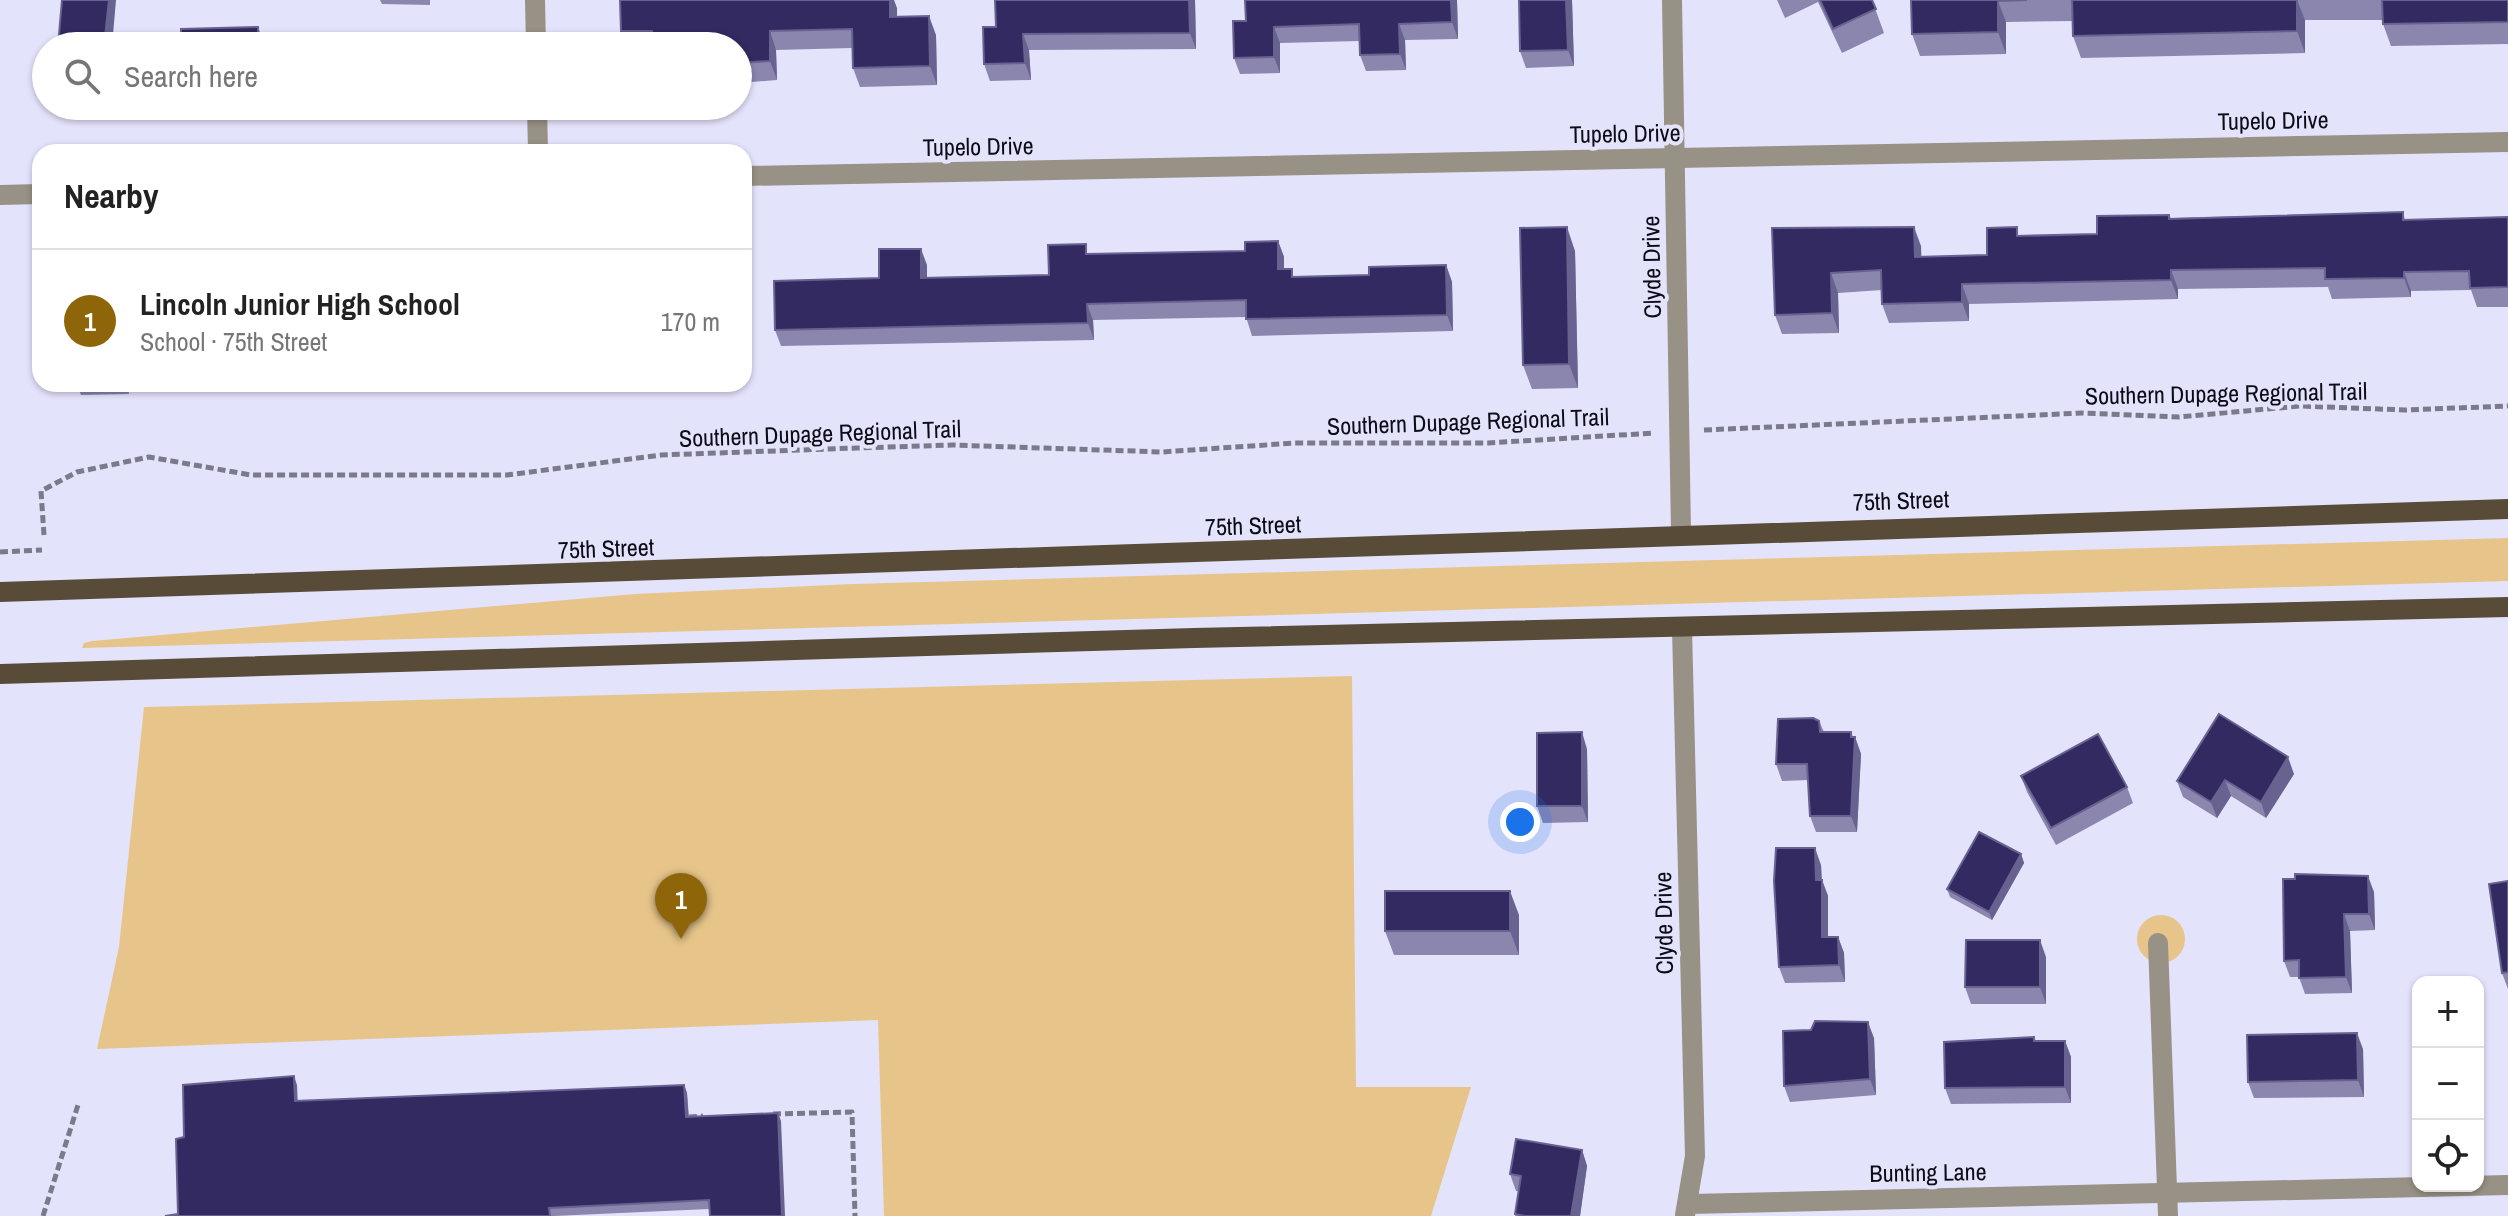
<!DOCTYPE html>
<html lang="en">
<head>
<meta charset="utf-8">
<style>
  :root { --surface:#fff; --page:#f2f2f2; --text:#222; --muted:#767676; --line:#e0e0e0; --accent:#8e6609 }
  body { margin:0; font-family:"Archivo Narrow",sans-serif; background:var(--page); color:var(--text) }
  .controls { position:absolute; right:24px; bottom:24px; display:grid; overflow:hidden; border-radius:16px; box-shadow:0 2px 6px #0004 }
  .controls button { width:72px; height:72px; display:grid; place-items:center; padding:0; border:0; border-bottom:2px solid var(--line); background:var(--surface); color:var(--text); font:40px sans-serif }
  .you { position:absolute; left:1520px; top:822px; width:28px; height:28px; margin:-20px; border:6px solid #fff; border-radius:50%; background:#1a73e8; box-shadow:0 0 0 12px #1a73e833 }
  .badge { display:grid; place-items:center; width:52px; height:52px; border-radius:50%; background:var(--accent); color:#fff; font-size:26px; font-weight:700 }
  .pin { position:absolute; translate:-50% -66px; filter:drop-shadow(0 2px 4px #0008) }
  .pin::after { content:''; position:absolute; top:42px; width:28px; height:24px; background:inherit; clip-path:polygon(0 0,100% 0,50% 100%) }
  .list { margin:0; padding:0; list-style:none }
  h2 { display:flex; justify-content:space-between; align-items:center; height:104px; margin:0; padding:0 32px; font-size:34px }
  h2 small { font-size:26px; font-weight:400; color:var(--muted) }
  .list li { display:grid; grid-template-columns:52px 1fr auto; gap:24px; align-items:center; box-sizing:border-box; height:144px; padding:0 32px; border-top:2px solid var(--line) }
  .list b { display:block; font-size:30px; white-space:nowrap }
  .list p { margin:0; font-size:26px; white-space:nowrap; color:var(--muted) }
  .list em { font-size:26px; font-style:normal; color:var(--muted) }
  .icon { flex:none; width:44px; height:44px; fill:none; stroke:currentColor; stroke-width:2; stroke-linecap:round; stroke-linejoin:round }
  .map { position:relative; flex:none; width:2508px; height:1216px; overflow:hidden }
  .search { position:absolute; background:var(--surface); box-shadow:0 2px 6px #0004; left:32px; top:32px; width:720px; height:88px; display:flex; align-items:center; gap:20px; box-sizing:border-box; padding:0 28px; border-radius:44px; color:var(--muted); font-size:30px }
  .panel { position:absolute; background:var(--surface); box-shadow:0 2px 6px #0004; left:32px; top:144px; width:720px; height:248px; border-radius:24px }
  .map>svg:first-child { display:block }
  .green { fill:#e7c58a }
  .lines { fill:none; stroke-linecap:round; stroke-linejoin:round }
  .path { stroke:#7a7a8b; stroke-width:5; stroke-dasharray:8 4; stroke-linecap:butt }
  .minor { stroke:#989185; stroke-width:20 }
  .major { stroke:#584c38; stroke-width:20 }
  .wall { fill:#8b86ae }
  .shaded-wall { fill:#67628f }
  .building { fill:#322a60; stroke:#67628f; stroke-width:2 }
  .labels { text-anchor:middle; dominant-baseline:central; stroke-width:8; stroke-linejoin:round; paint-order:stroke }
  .street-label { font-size:24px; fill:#0c0c16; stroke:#e4e3fc }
</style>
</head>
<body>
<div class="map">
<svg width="2508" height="1216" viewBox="0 0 2508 1216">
  <rect width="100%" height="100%" fill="#e4e3fc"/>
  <g class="green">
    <path d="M 2508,538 L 2508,581 L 82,648 L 84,643 L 92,641 L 635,594 L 852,584 Z"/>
    <path d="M 1352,676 L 1356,1087 L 1471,1087 L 1431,1216 L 884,1216 L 878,1020 L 97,1049 L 119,947 L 144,707 Z"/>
    <circle cx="2161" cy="939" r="24"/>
  </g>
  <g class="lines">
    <g class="path">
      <path d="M 1704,430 L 2083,413 L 2179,417 L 2300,406 L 2405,410 L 2508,406"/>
      <path d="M 44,535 L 41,491 L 77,472 L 149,457 L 251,475 L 507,475 L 661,455 L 857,448 L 952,445 L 1162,452 L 1295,443 L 1488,443 L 1654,433"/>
      <path d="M 0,552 L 42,550"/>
      <path d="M 773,1114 L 852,1112 L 855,1216"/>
      <path d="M 689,1117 L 703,1116"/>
      <path d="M 43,1216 L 78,1105"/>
    </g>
    <g class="minor">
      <path d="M 535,0 L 536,46"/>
      <path d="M 1672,0 L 1681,532"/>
      <path d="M 537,106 L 538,152"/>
      <path d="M 744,176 L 2508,142"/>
      <path d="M 0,195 L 40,194"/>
      <path d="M 1682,628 L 1695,1156 L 1685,1215"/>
      <path d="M 2158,943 L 2168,1216"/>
      <path d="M 1689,1204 L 2508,1185"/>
    </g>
    <g class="major">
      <path d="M 0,592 C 836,566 1672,533 2508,509"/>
      <path d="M 0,674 L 1194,638 L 2508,607"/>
    </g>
  </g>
  <g class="wall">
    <path d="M 380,0 L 430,0 L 430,5 L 382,4 Z"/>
    <path d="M 1195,0 L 1196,49 L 1029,50 L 1031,80 L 990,81 L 984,64 L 996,27 Z"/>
    <path d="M 1245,0 L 1457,0 L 1458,39 L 1405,40 L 1406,70 L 1366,71 L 1360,55 L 1359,41 L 1280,43 L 1280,73 L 1240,74 L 1234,58 L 1246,21 Z"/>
    <path d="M 1519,0 L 1572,0 L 1574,66 L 1526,68 L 1520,51 Z"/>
    <path d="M 1777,0 L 1872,0 L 1884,33 L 1842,53 L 1818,2 L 1785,18 Z"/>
    <path d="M 1911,0 L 2508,0 L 2508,44 L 2391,46 L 2383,24 L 2383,20 L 2305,20 L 2305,53 L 2081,58 L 2073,36 L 2072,21 L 2006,22 L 2006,54 L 1920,56 L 1912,34 Z"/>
    <path d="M 897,8 L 897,17 L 936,35 L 937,85 L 860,87 L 853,68 L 852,48 L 776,50 L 777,80 L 738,83 L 738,46 L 626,46 L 621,31 Z"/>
    <path d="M 356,106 L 447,106 L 447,107 L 358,109 Z"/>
    <path d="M 2403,212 L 2405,220 L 2508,217 L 2508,307 L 2477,307 L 2471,290 L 2411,291 L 2411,297 L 2332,299 L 2328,287 L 2178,289 L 2178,299 L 1969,304 L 1969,321 L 1889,323 L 1882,304 L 1882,290 L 1838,293 L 1839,333 L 1782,334 L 1775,315 L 1772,228 L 1921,246 L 1921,257 L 1987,255 L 2020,236 L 2097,234 L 2169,215 L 2171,218 Z"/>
    <path d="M 1278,241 L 1284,257 L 1284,269 L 1295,277 L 1369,275 L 1446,265 L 1452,282 L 1453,331 L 1252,336 L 1246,317 L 1093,320 L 1094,340 L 781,346 L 775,330 L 879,278 L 927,265 L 927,278 L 1049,275 L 1089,254 L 1245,251 Z"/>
    <path d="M 1575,251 L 1578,388 L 1532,389 L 1523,365 Z"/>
    <path d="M 77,384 L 128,384 L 129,394 L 81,395 Z"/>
    <path d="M 1819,721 L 1824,732 L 1851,732 L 1853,737 L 1855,737 L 1861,754 L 1857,832 L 1816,832 L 1810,816 L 1808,780 L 1782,781 L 1776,764 Z"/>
    <path d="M 1587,749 L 1588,822 L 1543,823 L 1537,806 Z"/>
    <path d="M 2294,774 L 2266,818 L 2231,796 L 2217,818 L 2183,797 L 2177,781 Z"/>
    <path d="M 2021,776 L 2127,787 L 2133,803 L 2056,845 L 2027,792 Z"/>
    <path d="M 2021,854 L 2024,863 L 1992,920 L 1950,897 L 1947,889 Z"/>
    <path d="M 1821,865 L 1822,880 L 1828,896 L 1828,937 L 1838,937 L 1844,953 L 1845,982 L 1785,983 L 1779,967 Z"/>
    <path d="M 2508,881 L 2508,989 L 2502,973 Z"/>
    <path d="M 2374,892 L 2375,930 L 2350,931 L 2352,993 L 2305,994 L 2299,977 L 2290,977 L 2284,961 Z"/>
    <path d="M 1519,915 L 1519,955 L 1394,955 L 1385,931 Z"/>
    <path d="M 2046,957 L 2046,1004 L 1971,1004 L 1965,987 Z"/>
    <path d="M 1811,1030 L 1874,1038 L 1876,1095 L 1790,1102 L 1784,1086 Z"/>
    <path d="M 2034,1037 L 2036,1041 L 2065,1041 L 2071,1057 L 2071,1103 L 1951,1104 L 1945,1088 Z"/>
    <path d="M 2363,1049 L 2364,1097 L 2254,1098 L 2248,1082 Z"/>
    <path d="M 297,1085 L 297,1101 L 684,1085 L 687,1093 L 689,1117 L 781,1121 L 709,1209 L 554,1216 L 165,1216 L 178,1214 L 184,1137 Z"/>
    <path d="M 1582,1150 L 1587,1166 L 1580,1216 L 1515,1216 L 1519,1191 L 1516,1191 L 1510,1174 Z"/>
  </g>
  <g class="shaded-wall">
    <path d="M 109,0 L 116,0 L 112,46 L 104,46 Z"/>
    <path d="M 890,0 L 894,0 L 897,8 L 897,36 L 890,17 Z"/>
    <path d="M 1189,0 L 1195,0 L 1196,49 L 1190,33 Z"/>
    <path d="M 1451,0 L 1457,0 L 1458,39 L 1452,22 Z"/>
    <path d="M 1566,0 L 1572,0 L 1574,66 L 1568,50 Z"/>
    <path d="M 2297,0 L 2305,20 L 2305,53 L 2297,31 Z"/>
    <path d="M 1998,1 L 2006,22 L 2006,54 L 1998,32 Z"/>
    <path d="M 929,16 L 936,35 L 937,85 L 930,66 Z"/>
    <path d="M 1399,24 L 1405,40 L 1406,70 L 1400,54 Z"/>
    <path d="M 258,27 L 264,43 L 264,46 L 258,46 Z"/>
    <path d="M 1274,27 L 1280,43 L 1280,73 L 1274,57 Z"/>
    <path d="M 770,31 L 776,50 L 777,80 L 770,61 Z"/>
    <path d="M 1023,34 L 1029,50 L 1031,80 L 1025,63 Z"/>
    <path d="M 1567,227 L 1575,251 L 1578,388 L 1569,364 Z"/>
    <path d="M 1914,227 L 1921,246 L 1922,276 L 1915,257 Z"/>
    <path d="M 1278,241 L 1284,257 L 1284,286 L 1278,269 Z"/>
    <path d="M 921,249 L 927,265 L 927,294 L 921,278 Z"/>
    <path d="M 1446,265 L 1452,282 L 1453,331 L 1447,315 Z"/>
    <path d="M 2171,270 L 2178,289 L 2178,299 L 2171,280 Z"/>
    <path d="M 2404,272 L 2411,291 L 2411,297 L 2404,278 Z"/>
    <path d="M 1831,273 L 1838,293 L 1839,333 L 1832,313 Z"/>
    <path d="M 1962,284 L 1969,304 L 1969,321 L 1962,302 Z"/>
    <path d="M 1087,304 L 1093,320 L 1094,340 L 1088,323 Z"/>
    <path d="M 1582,732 L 1587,749 L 1588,822 L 1582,806 Z"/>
    <path d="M 1851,732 L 1854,742 L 1855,737 L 1861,754 L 1857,832 L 1851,816 Z"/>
    <path d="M 2288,757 L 2294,774 L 2266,818 L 2261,802 Z"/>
    <path d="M 2225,780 L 2231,796 L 2217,818 L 2211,802 Z"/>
    <path d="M 1815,848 L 1821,865 L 1822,897 L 1816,880 Z"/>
    <path d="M 2021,854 L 2024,863 L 1992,920 L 1989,912 Z"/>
    <path d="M 2368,876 L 2374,892 L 2375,930 L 2369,914 Z"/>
    <path d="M 1822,880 L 1828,896 L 1828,953 L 1822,937 Z"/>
    <path d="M 1510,891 L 1519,915 L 1519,955 L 1510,931 Z"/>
    <path d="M 2344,914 L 2350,931 L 2352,993 L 2346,977 Z"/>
    <path d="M 1838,937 L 1844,953 L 1845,982 L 1839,965 Z"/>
    <path d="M 2040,940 L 2046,957 L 2046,1004 L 2040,987 Z"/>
    <path d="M 1868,1022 L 1874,1038 L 1876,1095 L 1870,1079 Z"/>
    <path d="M 2357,1033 L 2363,1049 L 2364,1097 L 2358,1080 Z"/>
    <path d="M 2065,1041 L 2071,1057 L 2071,1103 L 2065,1087 Z"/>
    <path d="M 294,1076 L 297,1085 L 298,1110 L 295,1101 Z"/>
    <path d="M 684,1085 L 687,1093 L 689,1125 L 686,1117 Z"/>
    <path d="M 778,1113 L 781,1121 L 785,1216 L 782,1216 Z"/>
    <path d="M 1582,1150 L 1587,1166 L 1580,1216 L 1571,1216 Z"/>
  </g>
  <g class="building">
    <path d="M 62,0 L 109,0 L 104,46 L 58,46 Z"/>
    <path d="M 620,0 L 890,0 L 890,17 L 929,16 L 930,66 L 853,68 L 852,29 L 770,31 L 770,61 L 738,63 L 738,46 L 652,46 L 652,31 L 621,31 Z"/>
    <path d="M 995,0 L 1189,0 L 1190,33 L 1023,34 L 1025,63 L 984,64 L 983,27 L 996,27 Z"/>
    <path d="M 1245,0 L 1451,0 L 1452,22 L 1399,24 L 1400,54 L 1360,55 L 1359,24 L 1274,27 L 1274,57 L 1234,58 L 1233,21 L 1246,21 Z"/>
    <path d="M 1519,0 L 1566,0 L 1568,50 L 1520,51 Z"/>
    <path d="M 1820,0 L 1872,0 L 1876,9 L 1833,29 Z"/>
    <path d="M 1911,0 L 2027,0 L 1998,1 L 1998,32 L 1912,34 Z"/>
    <path d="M 2072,0 L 2297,0 L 2297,31 L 2073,36 Z"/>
    <path d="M 2382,0 L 2508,0 L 2508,22 L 2383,24 Z"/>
    <path d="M 258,27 L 258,46 L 181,46 L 181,29 Z"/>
    <path d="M 440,43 L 440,46 L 350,46 L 350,45 Z"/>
    <path d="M 2403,212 L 2403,220 L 2508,217 L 2508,287 L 2470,288 L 2469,271 L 2404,272 L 2404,278 L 2325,279 L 2325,268 L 2171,270 L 2171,280 L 1962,284 L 1962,302 L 1882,304 L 1881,270 L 1831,273 L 1832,313 L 1775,315 L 1772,228 L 1914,227 L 1915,257 L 1987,255 L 1987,228 L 2017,227 L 2017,236 L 2097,234 L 2097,216 L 2169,215 L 2169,219 Z"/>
    <path d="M 1567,227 L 1569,364 L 1523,365 L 1520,228 Z"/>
    <path d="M 1278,241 L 1278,269 L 1292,269 L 1292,277 L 1369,275 L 1369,267 L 1446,265 L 1447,315 L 1246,319 L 1246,300 L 1087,304 L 1088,323 L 775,330 L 774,281 L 879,278 L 879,249 L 921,249 L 921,278 L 1049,275 L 1048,245 L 1086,244 L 1086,254 L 1245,251 L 1245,242 Z"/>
    <path d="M 2219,714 L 2288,757 L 2261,802 L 2225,780 L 2211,802 L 2177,781 Z"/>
    <path d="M 1813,718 L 1819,721 L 1820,732 L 1851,732 L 1851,737 L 1855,737 L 1851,816 L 1810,816 L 1807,764 L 1776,764 L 1778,719 Z"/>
    <path d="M 1582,732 L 1582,806 L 1537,806 L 1537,733 Z"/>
    <path d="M 2098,734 L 2127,787 L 2051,828 L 2021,776 Z"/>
    <path d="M 1979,832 L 2021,854 L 1989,912 L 1947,889 Z"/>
    <path d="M 1776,848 L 1815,848 L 1816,880 L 1822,880 L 1822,937 L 1838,937 L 1839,965 L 1779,967 L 1774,881 Z"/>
    <path d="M 2295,874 L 2368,876 L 2369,914 L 2344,914 L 2346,977 L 2299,978 L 2299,960 L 2284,961 L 2283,879 L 2295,879 Z"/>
    <path d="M 2508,881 L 2508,972 L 2502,973 L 2489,884 Z"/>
    <rect x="1385" y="891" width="125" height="40"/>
    <path d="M 1966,940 L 2040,940 L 2040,987 L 1965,987 Z"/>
    <path d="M 1815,1021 L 1868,1022 L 1870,1079 L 1784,1086 L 1783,1031 L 1811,1030 Z"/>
    <path d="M 2357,1033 L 2358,1080 L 2248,1082 L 2247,1035 Z"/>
    <path d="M 2034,1037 L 2034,1041 L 2065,1041 L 2065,1087 L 1945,1088 L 1944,1042 Z"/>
    <path d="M 294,1076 L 295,1101 L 684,1085 L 686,1117 L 778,1113 L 782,1216 L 710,1216 L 709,1200 L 549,1208 L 550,1216 L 165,1216 L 178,1214 L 176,1139 L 184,1137 L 183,1085 Z"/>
    <path d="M 1516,1139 L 1582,1150 L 1571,1216 L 1525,1216 L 1515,1214 L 1521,1176 L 1510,1174 Z"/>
  </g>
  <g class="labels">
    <g class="street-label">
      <text transform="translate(2273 120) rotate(-1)">Tupelo Drive</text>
      <text transform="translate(1625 133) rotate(-1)">Tupelo Drive</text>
      <text transform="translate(978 146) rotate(-1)">Tupelo Drive</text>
      <text transform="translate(1651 267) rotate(-91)">Clyde Drive</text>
      <text transform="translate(2226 393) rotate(-1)">Southern Dupage Regional Trail</text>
      <text transform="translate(1468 421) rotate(-2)">Southern Dupage Regional Trail</text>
      <text transform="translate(820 433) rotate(-2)">Southern Dupage Regional Trail</text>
      <text transform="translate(1901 500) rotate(-2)">75th Street</text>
      <text transform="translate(1253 525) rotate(-2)">75th Street</text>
      <text transform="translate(606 548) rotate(-2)">75th Street</text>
      <text transform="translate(1663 923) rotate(-91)">Clyde Drive</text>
      <text transform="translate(1928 1172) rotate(-1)">Bunting Lane</text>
    </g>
  </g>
</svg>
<div class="controls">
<button>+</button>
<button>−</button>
<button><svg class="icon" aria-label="locate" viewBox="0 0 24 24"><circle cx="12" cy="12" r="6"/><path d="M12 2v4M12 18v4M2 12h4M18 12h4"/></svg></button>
</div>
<div class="you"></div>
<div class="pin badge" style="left:681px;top:939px">1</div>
<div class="search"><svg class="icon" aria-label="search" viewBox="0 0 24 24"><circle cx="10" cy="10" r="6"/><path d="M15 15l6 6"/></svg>Search here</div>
<section class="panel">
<h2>Nearby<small></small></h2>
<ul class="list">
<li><span class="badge">1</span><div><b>Lincoln Junior High School</b><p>School · 75th Street</p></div><em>170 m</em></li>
</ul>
</section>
</div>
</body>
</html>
